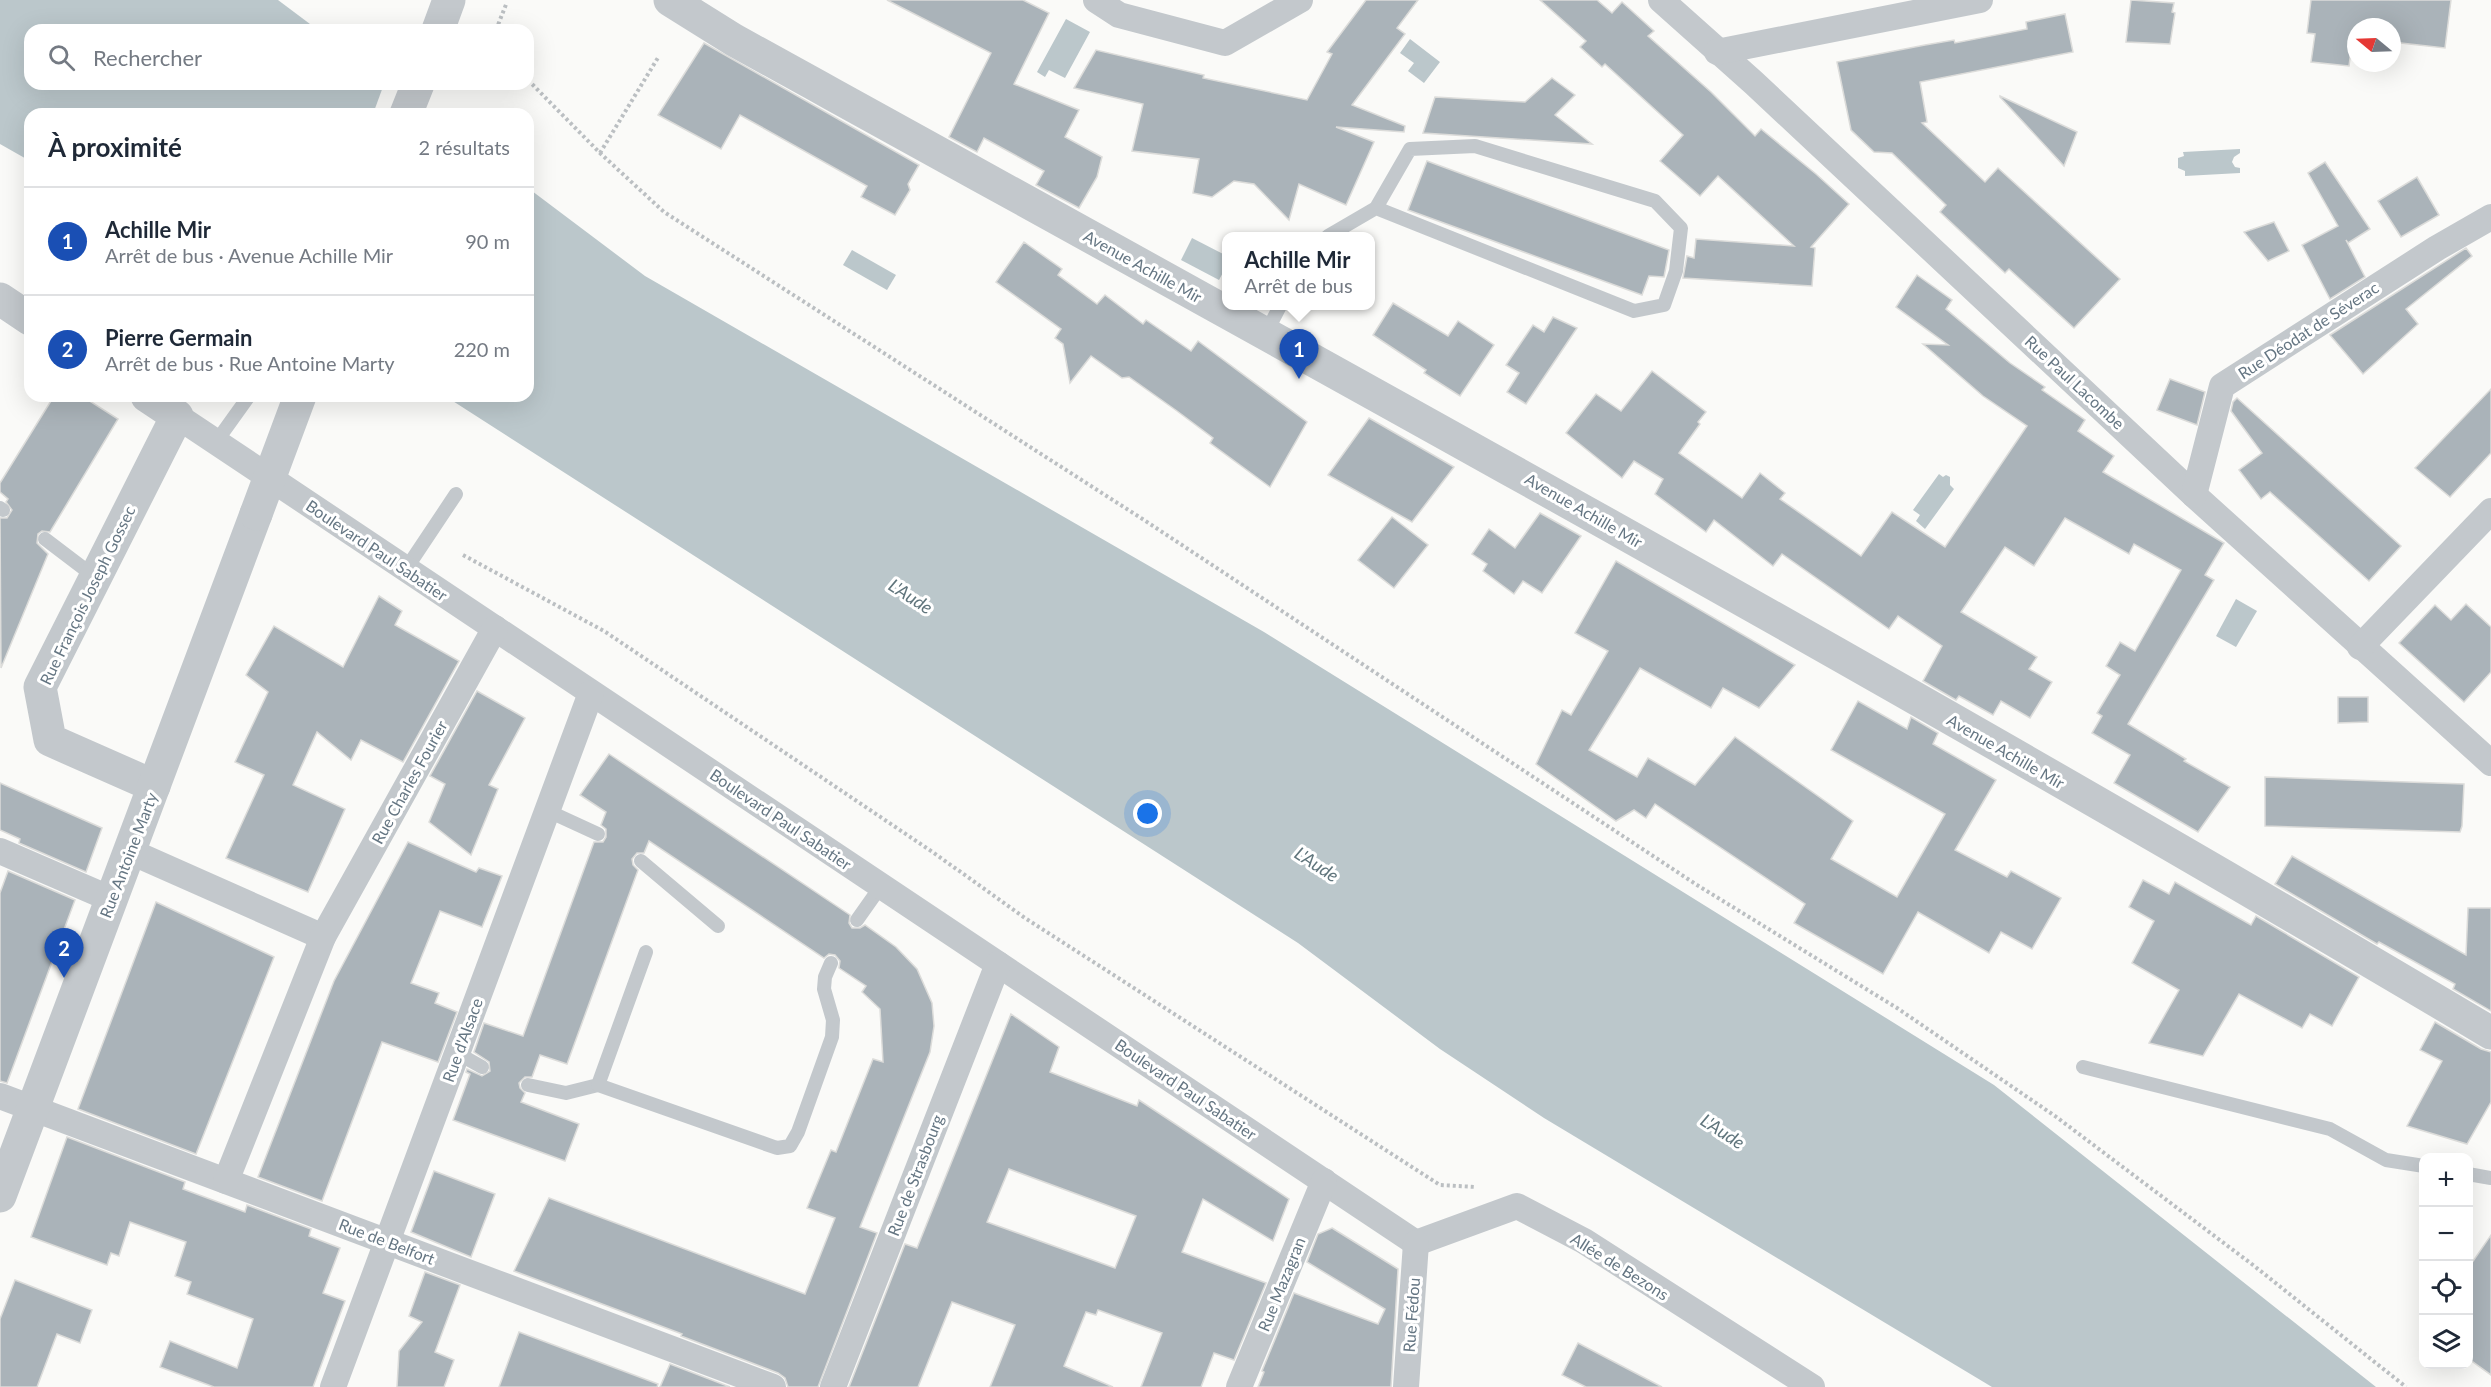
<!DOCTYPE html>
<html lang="fr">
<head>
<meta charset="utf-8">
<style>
  :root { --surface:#fff; --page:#f2f2f3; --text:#1f2937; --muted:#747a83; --line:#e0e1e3; --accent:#e4572e }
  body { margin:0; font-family:Lato,sans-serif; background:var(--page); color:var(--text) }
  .controls { position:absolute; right:18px; bottom:18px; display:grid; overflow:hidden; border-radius:12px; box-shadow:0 6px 24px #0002 }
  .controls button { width:54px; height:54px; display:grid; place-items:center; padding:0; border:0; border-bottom:2px solid var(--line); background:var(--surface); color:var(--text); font:30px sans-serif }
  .compass { position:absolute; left:2347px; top:18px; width:54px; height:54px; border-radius:50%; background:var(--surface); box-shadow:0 6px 24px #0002; rotate:289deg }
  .you { position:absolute; left:1148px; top:814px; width:21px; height:21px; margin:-15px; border:4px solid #fff; border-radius:50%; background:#1a73e8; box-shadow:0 0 0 9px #1a73e833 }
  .badge { display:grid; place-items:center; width:39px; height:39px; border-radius:50%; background:var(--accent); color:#fff; font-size:20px; font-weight:700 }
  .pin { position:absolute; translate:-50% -50px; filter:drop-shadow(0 2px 3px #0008) }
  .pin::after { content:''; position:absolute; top:32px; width:21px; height:18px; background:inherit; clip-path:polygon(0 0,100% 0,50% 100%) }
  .popup { position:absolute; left:1222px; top:232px; width:153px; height:78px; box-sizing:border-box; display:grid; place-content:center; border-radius:12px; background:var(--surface); filter:drop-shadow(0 2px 4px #0005); font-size:20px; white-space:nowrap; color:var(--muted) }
  .popup b { font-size:22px; color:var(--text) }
  .popup::after { content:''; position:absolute; left:50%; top:100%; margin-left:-12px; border:12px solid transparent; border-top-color:var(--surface) }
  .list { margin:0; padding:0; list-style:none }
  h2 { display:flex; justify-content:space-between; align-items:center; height:78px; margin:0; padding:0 24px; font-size:26px }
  h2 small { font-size:20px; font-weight:400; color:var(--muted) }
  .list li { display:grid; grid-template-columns:39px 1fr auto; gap:18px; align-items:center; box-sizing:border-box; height:108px; padding:0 24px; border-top:2px solid var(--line) }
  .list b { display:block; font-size:22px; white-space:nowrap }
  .list p { margin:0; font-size:20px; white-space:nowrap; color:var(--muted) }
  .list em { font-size:20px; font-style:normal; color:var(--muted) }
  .icon { flex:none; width:33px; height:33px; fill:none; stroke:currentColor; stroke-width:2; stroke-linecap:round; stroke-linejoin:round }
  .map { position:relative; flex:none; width:2491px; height:1387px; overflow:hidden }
  .search { position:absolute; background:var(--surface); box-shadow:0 6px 24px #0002; left:24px; top:24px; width:510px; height:66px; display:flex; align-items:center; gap:15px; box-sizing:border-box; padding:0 21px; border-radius:18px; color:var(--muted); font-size:22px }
  .panel { position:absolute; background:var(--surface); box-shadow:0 6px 24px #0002; left:24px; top:108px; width:510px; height:294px; border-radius:18px }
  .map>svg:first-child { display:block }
  .water { fill:#bbc7cb }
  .pier { fill:#fafaf8 }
  .building { fill:#aab3b9; stroke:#dcdcda; stroke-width:1.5; fill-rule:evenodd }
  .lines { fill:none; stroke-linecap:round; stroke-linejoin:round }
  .path { stroke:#bbbfc2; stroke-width:4; stroke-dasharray:3 3; stroke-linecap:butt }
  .service { stroke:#c3c8cc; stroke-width:14 }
  .minor { stroke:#c3c8cc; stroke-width:26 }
  .tertiary { stroke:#c3c8cc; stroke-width:33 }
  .tertiary-bridge { stroke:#c3c8cc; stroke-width:33 }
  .labels { text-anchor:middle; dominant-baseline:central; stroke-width:6; stroke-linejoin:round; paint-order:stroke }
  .street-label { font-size:16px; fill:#657683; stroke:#fff }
  .water-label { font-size:18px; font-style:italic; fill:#60757c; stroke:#fff }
</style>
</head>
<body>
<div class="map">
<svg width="2491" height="1387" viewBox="0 0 2491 1387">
  <rect width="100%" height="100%" fill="#fafaf8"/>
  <g class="water">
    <path d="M 0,0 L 278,0 L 318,30 L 30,30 L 30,84 L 389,84 L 429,114 L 30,114 L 30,161 L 0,144 Z"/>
    <path d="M 1066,19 L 1090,32 L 1065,78 L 1049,70 L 1045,77 L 1037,72 Z"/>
    <path d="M 1410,39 L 1440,62 L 1424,83 L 1408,71 L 1414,63 L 1400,53 Z"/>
    <path d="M 2240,149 L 2240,153 L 2234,157 L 2232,162 L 2235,167 L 2240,168 L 2240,173 L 2185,176 L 2185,171 L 2178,168 L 2178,158 L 2184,156 L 2183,152 Z"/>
    <path d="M 528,188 L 645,276 L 1264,632 L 1994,1085 L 2376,1387 L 1992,1387 L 1544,1118 L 1440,1049 L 1298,943 L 445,396 L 528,396 Z"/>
    <path d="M 1192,238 L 1227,256 L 1227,265 L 1219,280 L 1181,260 Z"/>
    <path d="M 852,250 L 896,275 L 887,290 L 843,265 Z"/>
    <path d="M 1939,474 L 1943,477 L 1946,475 L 1950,477 L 1950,485 L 1954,489 L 1925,529 L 1916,521 L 1920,515 L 1913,510 Z"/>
    <path d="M 2236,599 L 2257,611 L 2236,647 L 2216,636 Z"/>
  </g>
  <path class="pier" d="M 384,84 L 394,84 L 432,114 L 373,114 Z"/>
  <g class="building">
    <path d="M 887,0 L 1023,0 L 1049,13 L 1014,84 L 1079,110 L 1065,137 L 1102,157 L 1097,177 L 1079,208 L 1036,185 L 1044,171 L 984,138 L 977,152 L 949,137 L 991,53 Z"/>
    <path d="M 1366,0 L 1418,0 L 1397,28 L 1405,34 L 1352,105 L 1405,126 L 1404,132 L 1336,127 L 1374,142 L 1346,205 L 1299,184 L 1289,220 L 1254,184 L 1234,181 L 1212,197 L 1193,193 L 1199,159 L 1132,151 L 1143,104 L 1074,88 L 1096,50 L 1204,75 L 1203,78 L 1307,100 L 1332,54 L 1327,52 Z"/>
    <path d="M 1540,0 L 1597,0 L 1612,13 L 1622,2 L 1654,31 L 1648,36 L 1711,92 L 1755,136 L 1761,129 L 1816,174 L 1849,204 L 1811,247 L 1815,248 L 1812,286 L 1683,278 L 1687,256 L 1694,258 L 1696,239 L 1794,246 L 1718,176 L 1700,196 L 1660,161 L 1683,135 L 1605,64 L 1602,67 L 1580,47 L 1586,41 Z"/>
    <path d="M 2131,0 L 2174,3 L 2172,12 L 2175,13 L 2170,44 L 2126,42 Z"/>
    <path d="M 2311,0 L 2451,0 L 2445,48 L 2392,42 L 2392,27 L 2356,27 L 2356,44 L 2352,43 L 2349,66 L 2311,62 L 2315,34 L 2307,33 Z"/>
    <path d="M 2065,14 L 2073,52 L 1920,82 L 1927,122 L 1922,123 L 1985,182 L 1998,168 L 2120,279 L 2074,328 L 2009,269 L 2005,273 L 1940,212 L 1946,205 L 1892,153 L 1874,152 L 1851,130 L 1837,62 L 1925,45 L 1954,40 L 1955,43 L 2027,29 L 2026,22 Z"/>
    <path d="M 704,43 L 919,165 L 908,184 L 910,190 L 895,215 L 861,197 L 867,186 L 740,115 L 721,149 L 658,115 Z"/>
    <path d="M 1552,78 L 1575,95 L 1555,115 L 1592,144 L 1423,133 L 1435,97 L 1525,102 Z"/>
    <path d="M 2000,96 L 2077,132 L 2064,166 L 2000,97 Z"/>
    <path d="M 1427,161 L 1669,250 L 1664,277 L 1649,276 L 1642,295 L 1408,210 Z"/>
    <path d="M 2325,162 L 2370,229 L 2348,243 L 2346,240 L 2365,277 L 2330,299 L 2302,245 L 2338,226 L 2308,173 Z"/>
    <path d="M 2417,177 L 2439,215 L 2401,237 L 2378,201 Z"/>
    <path d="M 2274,222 L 2289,251 L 2268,261 L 2244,232 Z"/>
    <path d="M 1024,242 L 1062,269 L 1058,275 L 1097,304 L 1105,295 L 1143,324 L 1146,320 L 1191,351 L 1198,341 L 1307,422 L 1270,487 L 1210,443 L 1213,438 L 1177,411 L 1129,377 L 1122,378 L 1091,356 L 1070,383 L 1063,344 L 1055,338 L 1061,329 L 996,282 Z"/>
    <path d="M 2466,248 L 2472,256 L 2406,309 L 2418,324 L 2363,374 L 2330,335 Z"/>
    <path d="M 1917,275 L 1952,300 L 1946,309 L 2010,363 L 2045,387 L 2042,390 L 2085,420 L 2078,431 L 2114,456 L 2103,472 L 2224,543 L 2205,575 L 2214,580 L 2128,724 L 2186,759 L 2184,761 L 2230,787 L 2198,832 L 2114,783 L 2130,755 L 2092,733 L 2102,716 L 2097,713 L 2120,675 L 2106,666 L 2120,642 L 2135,651 L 2181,570 L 2134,544 L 2129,554 L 2065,518 L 2034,566 L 2005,547 L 1961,612 L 2037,657 L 2029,669 L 2052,682 L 2030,718 L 2001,701 L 1993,715 L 1959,696 L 1956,700 L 1923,681 L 1942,646 L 1898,616 L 1889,629 L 1782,554 L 1773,566 L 1714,520 L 1706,532 L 1655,494 L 1663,479 L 1634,461 L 1622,478 L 1566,433 L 1596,394 L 1621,411 L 1652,371 L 1706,412 L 1698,422 L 1700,424 L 1679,453 L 1742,498 L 1760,473 L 1785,493 L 1780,499 L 1861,556 L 1892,512 L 1945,547 L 2027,426 L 1983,396 L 1923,344 L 1948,345 L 1896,307 Z"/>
    <path d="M 1393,303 L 1448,336 L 1458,321 L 1494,345 L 1460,396 L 1424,373 L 1426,370 L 1373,335 Z"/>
    <path d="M 1553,317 L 1577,328 L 1526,404 L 1507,392 L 1519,373 L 1506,365 L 1533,325 L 1544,332 Z"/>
    <path d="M 2170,379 L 2205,392 L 2197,425 L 2157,410 Z"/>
    <path d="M 2491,389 L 2491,453 L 2450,497 L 2415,468 Z"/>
    <path d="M 54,396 L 82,396 L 118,419 L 50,532 L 42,531 L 38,534 L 37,543 L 48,554 L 1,668 L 0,518 L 7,518 L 12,510 L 6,502 L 8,499 L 0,492 L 0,483 Z"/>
    <path d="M 2237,398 L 2401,546 L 2369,581 L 2270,492 L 2261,499 L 2239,470 L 2262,453 L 2231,411 L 2233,402 Z"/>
    <path d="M 1369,418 L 1454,467 L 1412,522 L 1328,475 Z"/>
    <path d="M 1540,513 L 1581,536 L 1542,593 L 1523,581 L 1514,594 L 1483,571 L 1487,564 L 1472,554 L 1489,529 L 1515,548 Z"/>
    <path d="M 1392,517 L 1428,545 L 1394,588 L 1358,560 Z"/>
    <path d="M 1616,561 L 1795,665 L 1759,708 L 1723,688 L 1711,708 L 1640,668 L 1589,750 L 1637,777 L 1648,758 L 1695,785 L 1735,737 L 1853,821 L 1831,859 L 1897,897 L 1945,814 L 1831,750 L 1858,701 L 1907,729 L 1911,717 L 1938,733 L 1933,744 L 1996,780 L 1955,850 L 2007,877 L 2011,871 L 2061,898 L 2032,949 L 2001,932 L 1989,953 L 1918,912 L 1883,974 L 1794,923 L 1805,904 L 1655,804 L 1646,818 L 1634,810 L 1616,821 L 1536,764 L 1562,710 L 1571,715 L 1608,651 L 1575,633 Z"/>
    <path d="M 379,596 L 402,611 L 395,625 L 459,661 L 403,762 L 361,740 L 351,760 L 317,732 L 293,785 L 345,809 L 308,892 L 226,858 L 264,775 L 235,762 L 268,692 L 246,675 L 274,626 L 343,667 Z"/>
    <path d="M 2466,604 L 2491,627 L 2491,672 L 2464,702 L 2399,643 L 2435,605 L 2451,620 Z"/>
    <path d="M 477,691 L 525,718 L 489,785 L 498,789 L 471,855 L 429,822 L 445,784 L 430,776 Z"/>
    <path d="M 2338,697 L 2368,697 L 2368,722 L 2338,723 Z"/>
    <path d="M 609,754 L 850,915 L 849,923 L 852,928 L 860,928 L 865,925 L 896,947 L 917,969 L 932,1003 L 934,1026 L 930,1052 L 860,1227 L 877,1233 L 818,1387 L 788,1387 L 785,1378 L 778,1373 L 681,1336 L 682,1334 L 514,1271 L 549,1198 L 805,1294 L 835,1218 L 807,1208 L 831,1150 L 836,1152 L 873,1059 L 883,1062 L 880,1009 L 862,992 L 866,986 L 839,968 L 840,961 L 835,955 L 829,954 L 824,958 L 649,841 L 644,853 L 637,853 L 632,859 L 633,865 L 638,870 L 567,1064 L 540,1055 L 532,1077 L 525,1077 L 519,1083 L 520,1088 L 525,1093 L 521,1102 L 579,1124 L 565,1161 L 453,1120 L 470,1074 L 466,1072 L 467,1069 L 482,1076 L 490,1071 L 489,1062 L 474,1052 L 484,1023 L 523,1036 L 594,842 L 603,842 L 606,837 L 606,829 L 601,825 L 606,812 L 580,795 Z"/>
    <path d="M 2265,777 L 2464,784 L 2462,826 L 2460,832 L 2265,826 Z"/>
    <path d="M 0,783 L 102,828 L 86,872 L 19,843 L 20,839 L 0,830 Z"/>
    <path d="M 408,842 L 476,872 L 479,868 L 502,876 L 482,927 L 440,911 L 411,983 L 439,993 L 435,1003 L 457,1012 L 438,1062 L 382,1042 L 322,1201 L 258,1177 L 334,981 Z"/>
    <path d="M 2292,856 L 2466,955 L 2468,908 L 2491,908 L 2491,1011 L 2453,989 L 2455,984 L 2379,942 L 2377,944 L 2275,884 Z"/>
    <path d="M 8,871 L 75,900 L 7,1083 L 0,1081 L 0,893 Z"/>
    <path d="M 2143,880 L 2169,894 L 2175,882 L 2251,925 L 2256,916 L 2359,977 L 2332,1026 L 2310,1014 L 2302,1028 L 2239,994 L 2203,1056 L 2149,1043 L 2179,990 L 2132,963 L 2154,921 L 2129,907 Z"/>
    <path d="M 156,902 L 274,957 L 196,1154 L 78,1109 Z"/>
    <path d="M 1011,1014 L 1059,1047 L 1050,1072 L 1137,1106 L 1139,1100 L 1289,1199 L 1273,1241 L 1203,1199 L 1182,1252 L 1266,1283 L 1234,1360 L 1214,1353 L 1201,1387 L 1141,1387 L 1162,1333 L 1098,1310 L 1096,1315 L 1086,1312 L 1064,1366 L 1113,1387 L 990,1387 L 1015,1325 L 952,1302 L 918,1387 L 849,1387 L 905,1244 L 917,1248 ZM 1009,1169 L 1136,1216 L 1115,1268 L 987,1222 Z"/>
    <path d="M 2435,1022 L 2481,1049 L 2491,1052 L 2491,1102 L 2467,1144 L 2407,1126 L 2442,1061 L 2420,1050 Z"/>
    <path d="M 67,1137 L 185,1182 L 183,1189 L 245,1212 L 247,1205 L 311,1229 L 309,1236 L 340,1248 L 323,1293 L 345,1301 L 313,1387 L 214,1387 L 160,1367 L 170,1341 L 237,1368 L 253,1319 L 187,1294 L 191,1282 L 175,1276 L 186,1242 L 130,1222 L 119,1256 L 111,1253 L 107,1265 L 31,1237 Z"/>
    <path d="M 434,1171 L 495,1194 L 471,1257 L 411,1232 Z"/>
    <path d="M 1332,1228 L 1398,1269 L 1391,1387 L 1258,1387 L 1264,1372 L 1262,1371 L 1294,1293 L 1378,1324 L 1385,1309 L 1307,1262 L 1318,1234 Z"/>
    <path d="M 2491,1235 L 2491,1375 L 2469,1359 L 2469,1267 Z"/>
    <path d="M 425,1272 L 460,1285 L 435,1352 L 454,1360 L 444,1387 L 397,1387 L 399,1351 L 422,1322 L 409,1316 Z"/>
    <path d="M 15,1280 L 92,1310 L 80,1343 L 57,1334 L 37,1387 L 0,1387 L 0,1319 Z"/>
    <path d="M 519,1332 L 658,1384 L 657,1387 L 499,1387 Z"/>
    <path d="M 1578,1343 L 1662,1387 L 1586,1387 L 1562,1375 Z"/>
    <path d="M 670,1364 L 730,1387 L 660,1387 Z"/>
  </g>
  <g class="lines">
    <g class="path">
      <path d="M 496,30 L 507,2"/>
      <path d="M 528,80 L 600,153 L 664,212 L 1144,520 L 1697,885 L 1897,1008 L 2055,1116 L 2253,1265 L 2406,1387"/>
      <path d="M 600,153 L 659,56"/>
      <path d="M 463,555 L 604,631 L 934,853 L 1025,918 L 1440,1185 L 1476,1187"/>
    </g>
    <g class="service">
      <path d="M 1328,236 L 1376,208 L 1410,149 L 1475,146 L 1655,201 L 1681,228 L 1676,271 L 1664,305 L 1634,311 L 1376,208"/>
      <path d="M 1266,333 L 1280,306"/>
      <path d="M 216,442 L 249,396"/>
      <path d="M 0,508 L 3,510"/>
      <path d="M 45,539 L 95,577"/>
      <path d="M 406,569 L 456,494"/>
      <path d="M 548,811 L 598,834"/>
      <path d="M 641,861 L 718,926"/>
      <path d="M 857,920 L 881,886"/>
      <path d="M 457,1053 L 482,1067"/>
      <path d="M 2083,1067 L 2330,1129 L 2386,1160 L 2424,1166"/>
      <path d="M 528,1085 L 566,1093 L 598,1085 L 646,952"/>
      <path d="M 598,1085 L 777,1148 L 790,1146 L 798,1132 L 832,1037 L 833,1020 L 824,989 L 825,977 L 831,963"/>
      <path d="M 2468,1174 L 2491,1178"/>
    </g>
    <g class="minor">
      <path d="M 1096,0 L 1119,15 L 1225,43 L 1300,0"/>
      <path d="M 1661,0 L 1754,83 L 2194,495 L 2491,763"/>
      <path d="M 1717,52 L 1980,0"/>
      <path d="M 177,416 L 1416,1243"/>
      <path d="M 2194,495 L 2222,386 L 2437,248 L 2491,217"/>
      <path d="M 2360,647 L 2491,511"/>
      <path d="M 0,851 L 111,899"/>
      <path d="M 129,851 L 323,937"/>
      <path d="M 0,1096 L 773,1387"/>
      <path d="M 226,1181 L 323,937 L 495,628"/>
      <path d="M 1416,1243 L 1517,1206 L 1584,1241 L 1812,1387"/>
      <path d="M 333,1387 L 591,693"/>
      <path d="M 833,1387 L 998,964"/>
      <path d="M 1239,1387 L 1324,1181"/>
      <path d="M 1406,1387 L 1416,1243"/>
    </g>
    <g class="tertiary">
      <path d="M 670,0 L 734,40 C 1323,365 1913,689 2491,1033"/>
      <path d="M 406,114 L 418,84"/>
      <path d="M 0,299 L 30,319"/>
      <path d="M 147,396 L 177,416 L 40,687 L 50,740 L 154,786"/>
      <path d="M 0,1196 L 256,514"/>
    </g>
    <g class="tertiary-bridge">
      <path d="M 438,30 L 449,0"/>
      <path d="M 256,514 L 300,396"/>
    </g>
  </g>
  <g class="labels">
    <g class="street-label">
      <text transform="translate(1143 266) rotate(29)">Avenue Achille Mir</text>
      <text transform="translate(2308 330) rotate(-33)">Rue Déodat de Séverac</text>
      <text transform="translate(2075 382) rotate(43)">Rue Paul Lacombe</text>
      <text transform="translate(1584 510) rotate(30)">Avenue Achille Mir</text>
      <text transform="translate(377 550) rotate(34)">Boulevard Paul Sabatier</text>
      <text transform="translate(87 595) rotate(-64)">Rue François Joseph Gossec</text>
      <text transform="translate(2006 751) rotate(30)">Avenue Achille Mir</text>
      <text transform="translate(409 782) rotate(-61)">Rue Charles Fourier</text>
      <text transform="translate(781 819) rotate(34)">Boulevard Paul Sabatier</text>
      <text transform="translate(128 855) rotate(-69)">Rue Antoine Marty</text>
      <text transform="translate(462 1040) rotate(-70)">Rue d'Alsace</text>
      <text transform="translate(1186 1089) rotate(34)">Boulevard Paul Sabatier</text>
      <text transform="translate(915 1175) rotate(-69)">Rue de Strasbourg</text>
      <text transform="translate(387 1241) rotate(21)">Rue de Belfort</text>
      <text transform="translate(1620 1266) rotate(32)">Allée de Bezons</text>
      <text transform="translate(1281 1284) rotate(-68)">Rue Mazagran</text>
      <text transform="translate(1411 1315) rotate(-86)">Rue Fédou</text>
    </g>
    <g class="water-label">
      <text transform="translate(911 596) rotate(33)">L'Aude</text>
      <text transform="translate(1317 864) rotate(33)">L'Aude</text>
      <text transform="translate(1723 1131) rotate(33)">L'Aude</text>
    </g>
  </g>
</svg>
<div class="controls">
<button>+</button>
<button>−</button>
<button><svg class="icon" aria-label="locate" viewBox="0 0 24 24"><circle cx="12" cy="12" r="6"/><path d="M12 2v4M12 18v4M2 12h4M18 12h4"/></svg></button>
<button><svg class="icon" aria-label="layers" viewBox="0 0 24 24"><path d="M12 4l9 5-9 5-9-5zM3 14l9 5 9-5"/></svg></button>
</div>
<svg class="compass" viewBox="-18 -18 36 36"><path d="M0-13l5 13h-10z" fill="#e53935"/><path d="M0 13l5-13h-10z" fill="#747a83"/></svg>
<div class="you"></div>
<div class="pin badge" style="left:1299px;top:379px;background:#1a4fb4">1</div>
<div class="popup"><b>Achille Mir</b>Arrêt de bus</div>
<div class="pin badge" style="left:64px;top:978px;background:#1a4fb4">2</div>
<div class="search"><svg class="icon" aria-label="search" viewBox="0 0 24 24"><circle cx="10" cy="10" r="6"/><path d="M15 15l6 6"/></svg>Rechercher</div>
<section class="panel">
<h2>À proximité<small>2 résultats</small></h2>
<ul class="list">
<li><span class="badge" style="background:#1a4fb4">1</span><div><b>Achille Mir</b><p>Arrêt de bus · Avenue Achille Mir</p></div><em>90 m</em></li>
<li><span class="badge" style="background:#1a4fb4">2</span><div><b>Pierre Germain</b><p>Arrêt de bus · Rue Antoine Marty</p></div><em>220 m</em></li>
</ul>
</section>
</div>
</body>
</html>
